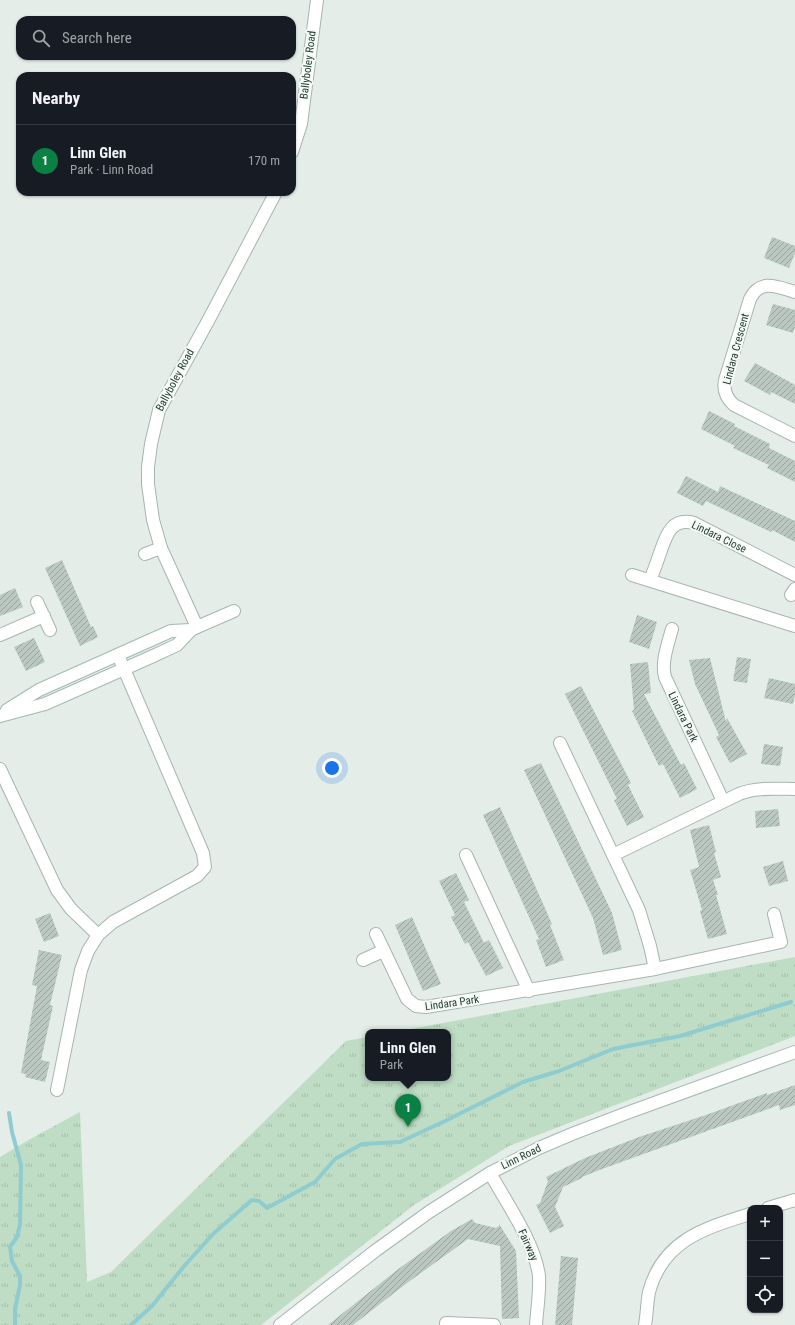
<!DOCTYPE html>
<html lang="en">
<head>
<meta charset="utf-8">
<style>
  :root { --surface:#171b24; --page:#242831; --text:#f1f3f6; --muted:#9ea1a6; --line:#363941; --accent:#0b8043 }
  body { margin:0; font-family:"Roboto Condensed",sans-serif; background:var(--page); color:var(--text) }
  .controls { position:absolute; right:12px; bottom:12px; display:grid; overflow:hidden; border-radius:8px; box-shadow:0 1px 3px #0004 }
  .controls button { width:36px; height:36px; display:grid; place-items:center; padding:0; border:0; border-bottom:1px solid var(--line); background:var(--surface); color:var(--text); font:20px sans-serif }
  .you { position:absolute; left:332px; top:768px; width:14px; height:14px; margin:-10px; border:3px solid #fff; border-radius:50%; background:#1a73e8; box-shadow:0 0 0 6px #1a73e833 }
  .badge { display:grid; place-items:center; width:26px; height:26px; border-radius:50%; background:var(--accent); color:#fff; font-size:13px; font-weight:700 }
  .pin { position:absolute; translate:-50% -33px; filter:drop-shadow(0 1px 2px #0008) }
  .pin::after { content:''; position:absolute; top:21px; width:14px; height:12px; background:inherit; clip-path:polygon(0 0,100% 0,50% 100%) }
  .popup { position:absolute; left:365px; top:1029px; width:86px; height:52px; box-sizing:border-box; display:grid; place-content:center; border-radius:8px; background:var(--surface); filter:drop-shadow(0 1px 3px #0005); font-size:13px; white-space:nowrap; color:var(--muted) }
  .popup b { font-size:15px; color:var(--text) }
  .popup::after { content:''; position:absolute; left:50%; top:100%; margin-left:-8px; border:8px solid transparent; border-top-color:var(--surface) }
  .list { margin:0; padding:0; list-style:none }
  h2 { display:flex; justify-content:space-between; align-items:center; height:52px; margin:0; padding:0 16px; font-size:17px }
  h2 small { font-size:13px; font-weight:400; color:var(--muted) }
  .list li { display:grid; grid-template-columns:26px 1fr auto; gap:12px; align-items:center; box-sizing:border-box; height:72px; padding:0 16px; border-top:1px solid var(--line) }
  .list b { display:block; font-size:15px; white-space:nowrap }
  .list p { margin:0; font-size:13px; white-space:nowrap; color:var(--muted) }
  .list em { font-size:13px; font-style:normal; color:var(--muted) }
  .icon { flex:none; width:22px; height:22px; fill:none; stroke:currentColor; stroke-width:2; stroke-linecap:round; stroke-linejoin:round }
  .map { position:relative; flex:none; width:795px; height:1325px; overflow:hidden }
  .search { position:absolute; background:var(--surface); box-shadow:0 1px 3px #0004; left:16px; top:16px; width:280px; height:44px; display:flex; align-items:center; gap:10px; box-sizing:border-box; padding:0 14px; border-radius:12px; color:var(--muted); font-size:15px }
  .panel { position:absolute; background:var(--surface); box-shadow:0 1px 3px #0004; left:16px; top:72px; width:280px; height:124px; border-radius:12px }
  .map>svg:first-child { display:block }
  .grass { fill:url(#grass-tufts) }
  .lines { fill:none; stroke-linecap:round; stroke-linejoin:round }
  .stream { stroke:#8fccd0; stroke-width:4 }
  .building { fill:url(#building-hatch) }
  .street-casing { stroke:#a7b5af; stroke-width:14 }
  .secondary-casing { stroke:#a3b9af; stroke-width:14 }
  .street { stroke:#fff; stroke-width:12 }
  .secondary { stroke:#fff; stroke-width:12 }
  .labels { text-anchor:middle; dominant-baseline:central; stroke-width:4; stroke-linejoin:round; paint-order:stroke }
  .street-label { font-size:11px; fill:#243e35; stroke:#f5faf7 }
</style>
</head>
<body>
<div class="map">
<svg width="795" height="1325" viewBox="0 0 795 1325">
  <defs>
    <pattern id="grass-tufts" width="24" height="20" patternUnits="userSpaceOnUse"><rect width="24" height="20" fill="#beddc4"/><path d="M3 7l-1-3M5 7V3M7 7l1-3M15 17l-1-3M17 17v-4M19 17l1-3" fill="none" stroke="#a3bfa9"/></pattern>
    <pattern id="building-hatch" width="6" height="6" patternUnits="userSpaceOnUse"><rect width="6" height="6" fill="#bac8c1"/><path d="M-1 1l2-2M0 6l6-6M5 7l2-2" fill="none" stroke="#97a49e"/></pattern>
  </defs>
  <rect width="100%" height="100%" fill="#e4ede8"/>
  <path class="grass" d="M 795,957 L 795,1036 L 509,1146 L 414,1205 L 261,1325 L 0,1325 L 0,1157 L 25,1142 L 80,1112 L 87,1282 L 111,1272 L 346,1041 L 368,1037 L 368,1078 L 448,1078 L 448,1032 L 395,1032 Z"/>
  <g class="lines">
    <g class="stream">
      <path d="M 9,1113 L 12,1132 L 21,1165 L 20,1224 L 17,1237 L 10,1247 L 12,1261 L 20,1276 L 20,1285 L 15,1309 L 15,1325"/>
      <path d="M 131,1325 L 152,1306 L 185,1265 L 214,1233 L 252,1200 L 259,1201 L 267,1208 L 315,1182 L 335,1159 L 362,1144 L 400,1142 L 445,1121 L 523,1082 L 559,1071 L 613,1049 L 680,1036 L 791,1002"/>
    </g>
  </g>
  <g class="building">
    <path d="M 772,237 L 795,246 L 795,253 L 789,268 L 764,258 Z"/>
    <path d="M 773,304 L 795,310 L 795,327 L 793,333 L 766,325 Z"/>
    <path d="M 755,363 L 795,385 L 795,404 L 771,392 L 770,395 L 744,381 Z"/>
    <path d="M 709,411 L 735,424 L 734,426 L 770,444 L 769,448 L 795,461 L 795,482 L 767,468 L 769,465 L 733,448 L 735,446 L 701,429 Z"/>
    <path d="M 686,476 L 718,492 L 720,486 L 795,521 L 795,542 L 772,530 L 771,532 L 706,501 L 703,506 L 677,493 Z"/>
    <path d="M 62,560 L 91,627 L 93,626 L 98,637 L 80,646 L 45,568 Z"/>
    <path d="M 15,588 L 23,607 L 0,616 L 0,595 Z"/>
    <path d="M 637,615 L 657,622 L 649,649 L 629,642 Z"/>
    <path d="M 34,638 L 45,662 L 26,671 L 14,647 Z"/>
    <path d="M 737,657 L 751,659 L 747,683 L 733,681 Z"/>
    <path d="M 710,658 L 726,722 L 727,718 L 747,754 L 730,763 L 716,737 L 719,735 L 695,684 L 689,660 Z"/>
    <path d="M 648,662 L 651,693 L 644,694 L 681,765 L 684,763 L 697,789 L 680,798 L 663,764 L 659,766 L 632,711 L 634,710 L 630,664 Z"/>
    <path d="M 769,678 L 795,684 L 795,695 L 793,704 L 764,698 Z"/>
    <path d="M 581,686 L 631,783 L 628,785 L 644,817 L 627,826 L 614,800 L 617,799 L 565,694 Z"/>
    <path d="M 764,744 L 783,747 L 780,766 L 761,764 Z"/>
    <path d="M 541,763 L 612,913 L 622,950 L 603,955 L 593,918 L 524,770 Z"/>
    <path d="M 500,807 L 552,924 L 550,925 L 564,960 L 546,967 L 536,940 L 539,939 L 483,815 Z"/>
    <path d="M 778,809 L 780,826 L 756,828 L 755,811 Z"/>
    <path d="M 709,825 L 716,852 L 714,853 L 721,877 L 713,880 L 718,895 L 716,895 L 727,934 L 708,939 L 700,911 L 702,910 L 690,870 L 699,867 L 690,830 Z"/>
    <path d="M 783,861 L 788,881 L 769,886 L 763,867 Z"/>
    <path d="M 456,873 L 469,900 L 464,902 L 484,943 L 489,940 L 503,968 L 486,976 L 468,942 L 465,944 L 451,917 L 455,915 L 439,881 Z"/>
    <path d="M 50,913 L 59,936 L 44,942 L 35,919 Z"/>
    <path d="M 412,917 L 441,984 L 423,991 L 395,925 Z"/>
    <path d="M 39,950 L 62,955 L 50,1005 L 53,1006 L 41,1060 L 50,1062 L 45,1082 L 25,1077 L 26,1074 L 21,1073 L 37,986 L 32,985 Z"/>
    <path d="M 795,1085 L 795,1105 L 780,1110 L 779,1105 L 602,1169 L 582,1177 L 582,1178 L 563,1187 L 555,1207 L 564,1226 L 550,1233 L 536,1205 L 540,1203 L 548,1181 L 546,1177 L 585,1158 L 639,1137 L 703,1116 L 767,1093 L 767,1095 Z"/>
    <path d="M 472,1219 L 475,1223 L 496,1228 L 499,1226 L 499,1224 L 516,1251 L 519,1318 L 502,1319 L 500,1246 L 468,1239 L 407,1283 L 353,1325 L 328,1325 L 397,1270 L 451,1231 Z"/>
    <path d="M 561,1256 L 578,1258 L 572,1325 L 555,1325 Z"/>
  </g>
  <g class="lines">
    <defs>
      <g id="street">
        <path d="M 292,152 L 301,124 L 317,0"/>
        <path d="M 795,292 C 778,287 760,278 750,299 L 725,380 C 723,390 726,398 734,405 L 795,436"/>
        <path d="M 145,554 L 161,548"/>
        <path d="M 632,575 L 795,626"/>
        <path d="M 650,580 C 654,571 657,562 660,553 C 666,536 671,517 694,523 L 795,575"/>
        <path d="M 791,595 L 795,589"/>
        <path d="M 37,602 L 50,630"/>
        <path d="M 234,611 L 197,627 L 161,548 L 153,520 L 148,484 L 148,467 L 151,444 L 159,410 L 208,321 L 276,192"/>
        <path d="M 672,629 C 668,644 661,662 665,677 L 723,801"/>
        <path d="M 0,635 L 44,616"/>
        <path d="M 560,743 L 639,910 L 650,946 L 655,969"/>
        <path d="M 0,769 L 57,890 L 71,909 L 98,935"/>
        <path d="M 466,855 L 529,991"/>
        <path d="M 613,855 L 739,794 C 756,787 776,789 795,789"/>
        <path d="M 376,934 L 407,999 L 416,1006 L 426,1007 L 655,969 L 781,942 L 774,914"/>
        <path d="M 363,960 L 383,951"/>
        <path d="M 57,1090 L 81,970 L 88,951 L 98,935 L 113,922 L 197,876 L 205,867 L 203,853 L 118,655"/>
        <path d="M 490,1173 C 506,1202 535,1243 539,1276 C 540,1292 537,1309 536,1325"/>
        <path d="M 768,1208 L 795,1200"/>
        <path d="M 446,1323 L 494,1325"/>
        <path d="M 645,1325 C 647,1314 647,1302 649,1292 C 663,1240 705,1228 750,1214"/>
      </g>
      <g id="secondary">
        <path d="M 7,710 L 39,690 L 171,631 L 191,630"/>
        <path d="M 0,716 L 45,704 L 151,657 L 177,645 L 191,630 L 197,627"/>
        <path d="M 280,1325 L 375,1251 L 429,1212 L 490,1173 L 539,1148 L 572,1134 L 624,1114 L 795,1052"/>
      </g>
    </defs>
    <use href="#street" class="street-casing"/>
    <use href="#secondary" class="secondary-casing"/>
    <use href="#street" class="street"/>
    <use href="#secondary" class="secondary"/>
  </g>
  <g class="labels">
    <g class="street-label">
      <text transform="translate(308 65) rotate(-83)">Ballyboley Road</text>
      <text transform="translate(736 349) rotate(-75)">Lindara Crescent</text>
      <text transform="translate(175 380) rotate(-62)">Ballyboley Road</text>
      <text transform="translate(719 537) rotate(26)">Lindara Close</text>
      <text transform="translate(683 717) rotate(64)">Lindara Park</text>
      <text transform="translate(452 1003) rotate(-8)">Lindara Park</text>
      <text transform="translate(521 1157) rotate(-26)">Linn Road</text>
      <text transform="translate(528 1245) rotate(66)">Fairway</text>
    </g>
  </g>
</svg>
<div class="controls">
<button>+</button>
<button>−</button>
<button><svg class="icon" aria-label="locate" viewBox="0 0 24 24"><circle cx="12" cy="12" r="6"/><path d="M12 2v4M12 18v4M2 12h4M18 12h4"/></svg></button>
</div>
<div class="you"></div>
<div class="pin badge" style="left:408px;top:1127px">1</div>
<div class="popup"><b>Linn Glen</b>Park</div>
<div class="search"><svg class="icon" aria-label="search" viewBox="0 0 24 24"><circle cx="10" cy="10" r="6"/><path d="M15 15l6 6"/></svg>Search here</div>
<section class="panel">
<h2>Nearby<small></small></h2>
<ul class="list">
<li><span class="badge">1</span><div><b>Linn Glen</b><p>Park · Linn Road</p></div><em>170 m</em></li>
</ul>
</section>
</div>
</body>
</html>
